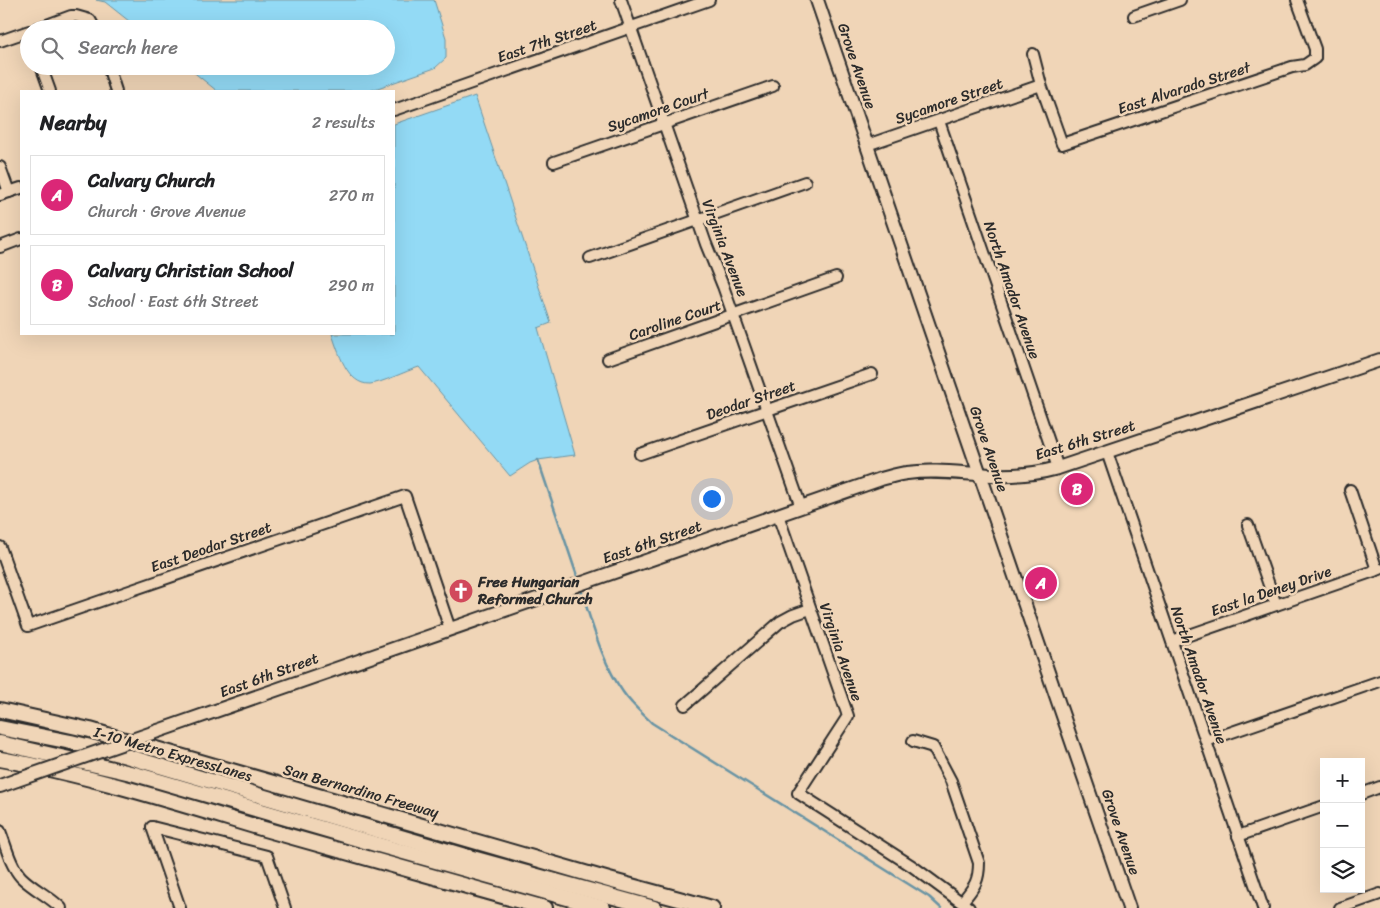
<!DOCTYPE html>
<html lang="en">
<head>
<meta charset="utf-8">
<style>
  :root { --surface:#fff; --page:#f6f6f6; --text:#202124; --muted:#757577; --line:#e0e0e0; --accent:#db2777 }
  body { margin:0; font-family:Sriracha,sans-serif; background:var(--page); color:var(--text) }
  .controls { position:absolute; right:15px; bottom:15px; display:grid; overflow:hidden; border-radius:0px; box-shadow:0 5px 20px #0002 }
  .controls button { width:45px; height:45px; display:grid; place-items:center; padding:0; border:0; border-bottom:1px solid var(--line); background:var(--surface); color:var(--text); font:25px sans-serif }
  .you { position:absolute; left:711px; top:498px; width:18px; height:18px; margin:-12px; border:4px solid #fff; border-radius:50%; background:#1a73e8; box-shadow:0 0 0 8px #1a73e833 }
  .badge { display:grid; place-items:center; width:32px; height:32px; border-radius:50%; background:var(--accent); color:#fff; font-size:16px; font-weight:700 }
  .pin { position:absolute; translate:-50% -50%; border:2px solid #fff; box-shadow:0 1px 5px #0006 }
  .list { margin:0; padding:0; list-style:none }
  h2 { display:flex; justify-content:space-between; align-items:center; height:65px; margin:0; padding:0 20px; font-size:21px }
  h2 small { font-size:16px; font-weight:400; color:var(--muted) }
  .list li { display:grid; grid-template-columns:32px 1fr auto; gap:15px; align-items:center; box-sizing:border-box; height:80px; margin:0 10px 10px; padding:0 10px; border:1px solid var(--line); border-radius:0px }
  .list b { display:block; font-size:19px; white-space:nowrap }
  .list p { margin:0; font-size:16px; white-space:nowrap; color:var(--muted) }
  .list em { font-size:16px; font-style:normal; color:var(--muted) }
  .icon { flex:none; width:28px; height:28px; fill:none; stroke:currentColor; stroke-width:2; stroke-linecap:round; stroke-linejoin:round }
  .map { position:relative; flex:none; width:1380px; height:908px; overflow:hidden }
  .search { position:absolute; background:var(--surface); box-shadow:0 5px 20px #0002; left:20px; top:20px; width:375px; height:55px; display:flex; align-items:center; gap:12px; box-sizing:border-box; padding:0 18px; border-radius:28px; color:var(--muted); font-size:19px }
  .panel { position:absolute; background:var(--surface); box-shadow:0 5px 20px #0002; left:20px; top:90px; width:375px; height:245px; border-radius:0px }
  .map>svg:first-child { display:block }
  .water { fill:#93daf5; stroke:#6994a4 }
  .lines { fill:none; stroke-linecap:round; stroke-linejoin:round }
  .stream { stroke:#6994a4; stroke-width:2.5 }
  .minor-casing { stroke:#2b2b2b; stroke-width:14 }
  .major-casing { stroke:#2b2b2b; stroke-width:16 }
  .highway-casing { stroke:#2b2b2b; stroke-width:18 }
  .minor { stroke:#f0d5b7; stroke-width:10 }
  .major { stroke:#f0d5b7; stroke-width:12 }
  .highway { stroke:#f0d5b7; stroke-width:14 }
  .major-bridge-casing { stroke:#2b2b2b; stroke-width:16; stroke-linecap:butt }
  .major-bridge { stroke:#f0d5b7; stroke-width:12 }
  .labels { text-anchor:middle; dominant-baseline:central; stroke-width:5; stroke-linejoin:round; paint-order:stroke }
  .street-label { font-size:15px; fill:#2b2b2b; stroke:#f0d5b7 }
  .poi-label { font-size:15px; font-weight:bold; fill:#2b2b2b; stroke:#f0d5b7; text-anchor:start }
</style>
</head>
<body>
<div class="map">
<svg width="1380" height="908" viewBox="0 0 1380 908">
  <rect width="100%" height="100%" fill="#f0d5b7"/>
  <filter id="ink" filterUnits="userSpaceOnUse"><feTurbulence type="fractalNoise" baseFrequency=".02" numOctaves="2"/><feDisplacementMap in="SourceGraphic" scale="10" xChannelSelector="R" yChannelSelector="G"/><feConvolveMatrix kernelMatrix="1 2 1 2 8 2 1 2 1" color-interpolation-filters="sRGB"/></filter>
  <g filter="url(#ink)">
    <g class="water">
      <path d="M 96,0 L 434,0 L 446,38 L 446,58 L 435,68 L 369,91 L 217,91 L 186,66 L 386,66 L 386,29 L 139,29 L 105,2 Z"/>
      <path d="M 475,96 L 551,323 L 538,328 L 575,455 L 538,460 L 530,463 L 510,476 L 419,367 C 406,371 382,383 370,384 C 347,385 338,351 332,334 L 394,334 L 394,124 Z"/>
    </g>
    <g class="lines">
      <g class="stream">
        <path d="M 538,460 L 578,579"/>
        <path d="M 580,587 C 592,622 601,661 623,692 C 631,704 642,713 652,723 L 929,897 L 941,908"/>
      </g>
      <defs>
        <g id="minor">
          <path d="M 621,0 L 706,244 L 723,286 L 801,507"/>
          <path d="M 1134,16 L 1180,0"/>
          <path d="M 36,29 L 71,16 L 76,16 L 90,20 L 95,29"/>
          <path d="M 0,41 L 29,31"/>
          <path d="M 1033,54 L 1041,85 L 1062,144 L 1292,67 L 1305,65 L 1315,58 L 1315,49 L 1297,0"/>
          <path d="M 41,66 L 50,91"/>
          <path d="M 108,66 L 116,91"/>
          <path d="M 394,110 L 709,0"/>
          <path d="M 939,121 L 1058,468"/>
          <path d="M 867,145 L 1041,85"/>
          <path d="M 554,162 L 773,86"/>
          <path d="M 0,167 L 9,192"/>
          <path d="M 0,195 L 21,188"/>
          <path d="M 0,247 L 21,239"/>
          <path d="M 590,258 L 805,182"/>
          <path d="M 608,359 L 836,278"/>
          <path d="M 1107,452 L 1263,908"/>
          <path d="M 640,454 L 872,374"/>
          <path d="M 1350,490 L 1377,570"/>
          <path d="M 778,515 L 848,716 L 798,793 L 912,866 L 969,908"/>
          <path d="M 1248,525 L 1276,605"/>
          <path d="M 0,547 L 28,626 L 405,496 L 450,629"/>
          <path d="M 1172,641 L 1380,569"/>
          <path d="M 685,705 L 780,622 L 793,615 L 810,609"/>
          <path d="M 913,741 L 933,747 L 951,781 L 979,863 C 979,883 973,888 962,902"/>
          <path d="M 1206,741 L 1380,681"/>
          <path d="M 1361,794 L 1380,787"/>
          <path d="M 152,827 L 267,856 L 285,908"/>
          <path d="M 152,827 L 180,908"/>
          <path d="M 0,831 C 6,846 10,865 21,877 C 33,889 49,896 61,908"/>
          <path d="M 1238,836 L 1324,806"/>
          <path d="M 1340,908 L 1380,894"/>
        </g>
        <g id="major">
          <path d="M 817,0 L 1129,908"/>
          <path d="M 158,731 L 881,479 C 889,477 898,474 907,473 C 935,469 964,474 992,475 C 1015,476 1036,474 1058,468 L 1380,360"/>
          <path d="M 0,786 L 17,780"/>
        </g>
        <g id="highway">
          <path d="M 0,710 L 90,730 L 609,880 L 712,908"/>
          <path d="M 0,728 L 71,742 L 126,756 L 465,856 L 654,908"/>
          <path d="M 0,743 L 135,774 L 382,846 L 603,908"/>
          <path d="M 0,759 C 89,775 177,803 264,829 C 357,856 451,882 545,908"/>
        </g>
      </defs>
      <use href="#minor" class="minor-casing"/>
      <use href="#major" class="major-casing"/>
      <use href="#highway" class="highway-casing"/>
      <use href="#minor" class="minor"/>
      <use href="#major" class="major"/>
      <use href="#highway" class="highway"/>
      <defs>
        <path id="major-bridge" d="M 17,780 L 158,731"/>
      </defs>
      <use href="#major-bridge" class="major-bridge-casing"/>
      <use href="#major-bridge" class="major-bridge"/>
    </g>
  </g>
  <defs>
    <symbol id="church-disc" viewBox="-11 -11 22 22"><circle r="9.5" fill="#d1495b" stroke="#f0d5b7"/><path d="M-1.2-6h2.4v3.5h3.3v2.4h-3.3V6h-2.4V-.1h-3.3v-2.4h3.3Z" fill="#fff"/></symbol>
  </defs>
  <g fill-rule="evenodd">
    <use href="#church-disc" x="447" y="577" width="28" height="28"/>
  </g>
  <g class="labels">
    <g class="street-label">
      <text transform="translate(547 41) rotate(-19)">East 7th Street</text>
      <text transform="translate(857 66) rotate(71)">Grove Avenue</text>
      <text transform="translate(1184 88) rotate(-18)">East Alvarado Street</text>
      <text transform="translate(949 101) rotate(-19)">Sycamore Street</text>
      <text transform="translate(658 110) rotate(-19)">Sycamore Court</text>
      <text transform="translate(725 248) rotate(69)">Virginia Avenue</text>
      <text transform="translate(1012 290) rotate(71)">North Amador Avenue</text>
      <text transform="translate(675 320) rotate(-19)">Caroline Court</text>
      <text transform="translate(751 400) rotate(-19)">Deodar Street</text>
      <text transform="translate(1085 440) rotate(-17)">East 6th Street</text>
      <text transform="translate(989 449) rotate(71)">Grove Avenue</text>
      <text transform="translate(652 542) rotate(-19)">East 6th Street</text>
      <text transform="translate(211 547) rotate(-19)">East Deodar Street</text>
      <text transform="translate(1271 591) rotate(-19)">East la Deney Drive</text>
      <text transform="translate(841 652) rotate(71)">Virginia Avenue</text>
      <text transform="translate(269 675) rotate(-20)">East 6th Street</text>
      <text transform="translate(1199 675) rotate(71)">North Amador Avenue</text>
      <text transform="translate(173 754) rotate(16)">I-10 Metro ExpressLanes</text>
      <text transform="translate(361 791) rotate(16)">San Bernardino Freeway</text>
      <text transform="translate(1121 832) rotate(71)">Grove Avenue</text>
    </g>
    <g class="poi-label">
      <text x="478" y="582">Free Hungarian<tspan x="478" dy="17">Reformed Church</tspan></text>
    </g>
  </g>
</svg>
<div class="controls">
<button>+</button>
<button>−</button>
<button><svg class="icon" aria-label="layers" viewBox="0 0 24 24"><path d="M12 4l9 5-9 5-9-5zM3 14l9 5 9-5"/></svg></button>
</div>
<div class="you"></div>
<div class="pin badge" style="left:1041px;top:583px">A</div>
<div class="pin badge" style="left:1077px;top:489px">B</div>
<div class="search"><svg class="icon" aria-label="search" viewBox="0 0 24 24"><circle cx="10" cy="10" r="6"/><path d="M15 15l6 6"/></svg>Search here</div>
<section class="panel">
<h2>Nearby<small>2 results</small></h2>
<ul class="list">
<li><span class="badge">A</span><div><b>Calvary Church</b><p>Church · Grove Avenue</p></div><em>270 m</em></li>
<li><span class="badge">B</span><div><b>Calvary Christian School</b><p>School · East 6th Street</p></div><em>290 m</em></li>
</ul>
</section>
</div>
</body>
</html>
